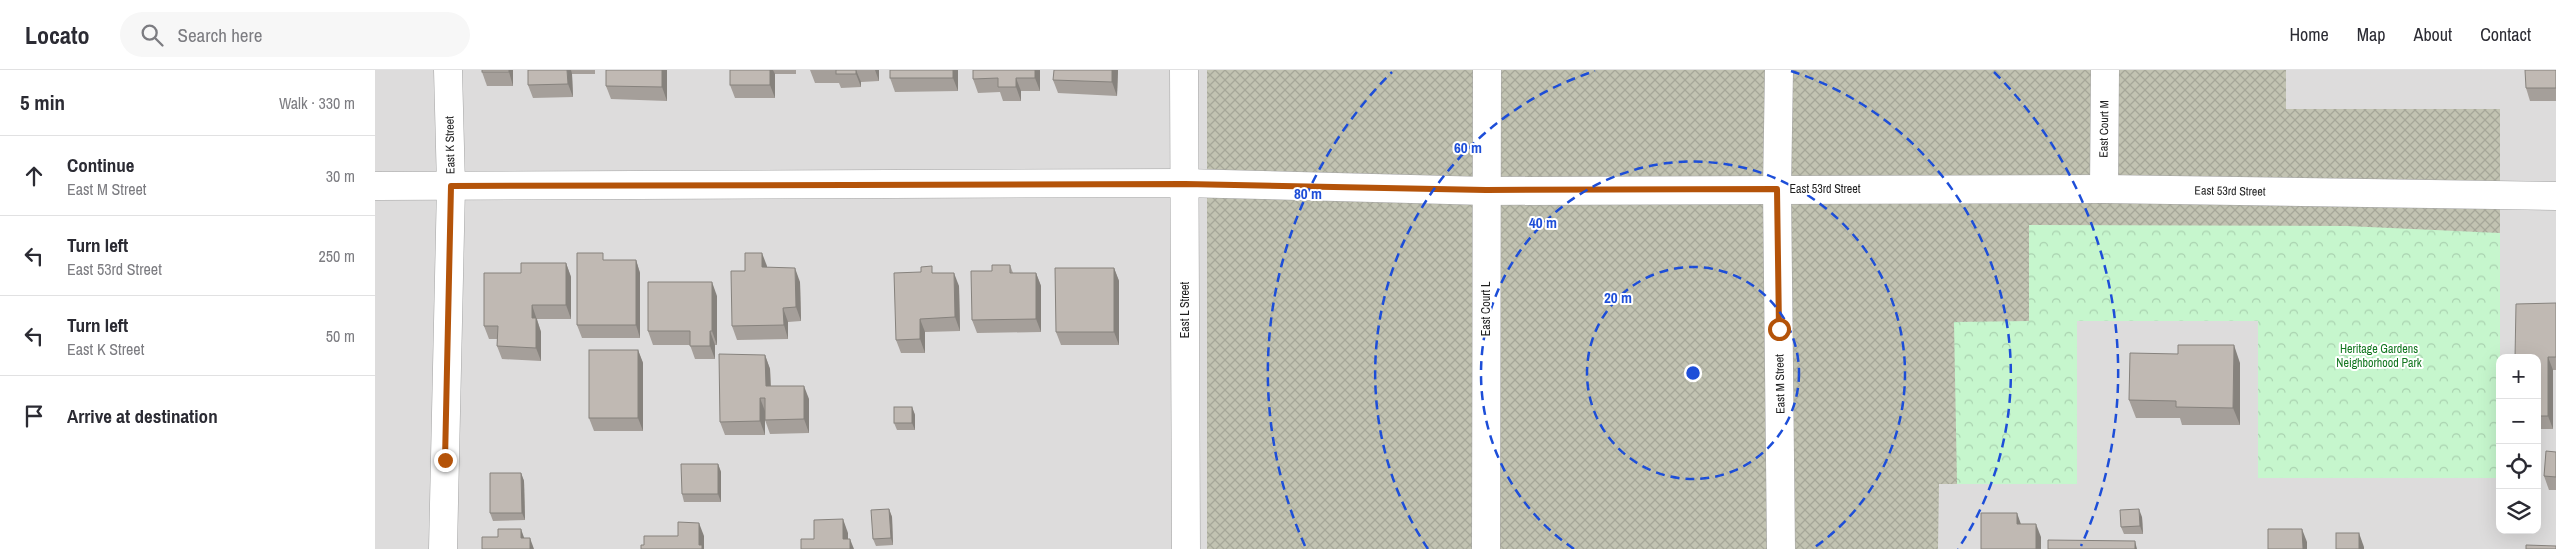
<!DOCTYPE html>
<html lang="en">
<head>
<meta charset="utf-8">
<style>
  :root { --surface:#fff; --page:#f7f7f7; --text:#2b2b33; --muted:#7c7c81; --line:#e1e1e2 }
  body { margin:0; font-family:"Archivo Narrow",sans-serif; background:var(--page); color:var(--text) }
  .controls { position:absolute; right:15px; bottom:15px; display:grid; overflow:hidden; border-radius:10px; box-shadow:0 5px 20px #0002 }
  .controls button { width:45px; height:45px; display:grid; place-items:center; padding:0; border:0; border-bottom:1px solid var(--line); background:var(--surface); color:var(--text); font:25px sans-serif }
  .stop { position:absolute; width:15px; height:15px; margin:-11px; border:4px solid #b45309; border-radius:50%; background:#fff }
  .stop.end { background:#b45309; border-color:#fff; box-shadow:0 1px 5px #0008 }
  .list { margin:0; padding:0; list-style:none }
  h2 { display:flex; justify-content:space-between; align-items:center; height:65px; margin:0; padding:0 20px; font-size:21px }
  h2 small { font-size:16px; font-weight:400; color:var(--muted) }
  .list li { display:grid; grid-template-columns:32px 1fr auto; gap:15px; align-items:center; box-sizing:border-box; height:80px; padding:0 20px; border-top:1px solid var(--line) }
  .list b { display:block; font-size:19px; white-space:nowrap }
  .list p { margin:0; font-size:16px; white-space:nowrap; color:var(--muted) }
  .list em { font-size:16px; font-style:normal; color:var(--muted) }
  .icon { flex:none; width:28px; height:28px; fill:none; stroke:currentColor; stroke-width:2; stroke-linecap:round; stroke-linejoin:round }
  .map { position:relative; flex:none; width:2181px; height:479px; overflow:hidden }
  header { display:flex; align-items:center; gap:30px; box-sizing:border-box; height:70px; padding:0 25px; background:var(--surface); border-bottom:1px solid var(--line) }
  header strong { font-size:24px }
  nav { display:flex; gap:28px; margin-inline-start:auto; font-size:18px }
  .search { width:350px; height:45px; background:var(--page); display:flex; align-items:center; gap:12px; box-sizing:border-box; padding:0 18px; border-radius:28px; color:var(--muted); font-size:19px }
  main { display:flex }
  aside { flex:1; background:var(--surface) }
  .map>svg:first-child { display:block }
  .residential { fill:#dddcdc; fill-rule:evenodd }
  .construction { fill:url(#construction-cross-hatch) }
  .park { fill:url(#park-crowns) }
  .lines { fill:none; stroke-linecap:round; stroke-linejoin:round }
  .minor-casing { stroke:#a3a3a3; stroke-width:29 }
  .minor { stroke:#fff; stroke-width:28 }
  .wall { fill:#a59f9a }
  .shaded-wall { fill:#86827d }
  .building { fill:#c0b9b3; stroke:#86827d }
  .route { stroke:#b45309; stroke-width:6 }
  .ring { fill:none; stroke:#1d4ed8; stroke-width:2.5; stroke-dasharray:9 6 }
  .labels { text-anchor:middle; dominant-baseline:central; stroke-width:4; stroke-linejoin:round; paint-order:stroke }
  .street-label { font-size:12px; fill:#1f1f1f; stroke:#fff }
  .park-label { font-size:12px; fill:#137720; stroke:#fff }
  .centre { fill:#1d4ed8; stroke:#fff; stroke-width:2.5 }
  .ring-label { font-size:15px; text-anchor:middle; font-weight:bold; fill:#1d4ed8; stroke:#fff; stroke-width:4; stroke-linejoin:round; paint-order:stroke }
</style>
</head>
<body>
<header>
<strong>Locato</strong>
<div class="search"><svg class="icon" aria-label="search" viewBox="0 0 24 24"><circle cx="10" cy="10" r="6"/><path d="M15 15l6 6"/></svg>Search here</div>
<nav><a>Home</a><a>Map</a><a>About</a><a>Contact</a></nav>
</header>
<main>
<aside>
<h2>5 min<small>Walk · 330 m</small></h2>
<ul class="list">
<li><svg class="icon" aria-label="ahead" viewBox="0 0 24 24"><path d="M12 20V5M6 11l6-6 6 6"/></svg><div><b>Continue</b><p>East M Street</p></div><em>30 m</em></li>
<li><svg class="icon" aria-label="left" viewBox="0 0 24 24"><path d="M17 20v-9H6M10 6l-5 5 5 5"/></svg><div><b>Turn left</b><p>East 53rd Street</p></div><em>250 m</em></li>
<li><svg class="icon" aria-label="left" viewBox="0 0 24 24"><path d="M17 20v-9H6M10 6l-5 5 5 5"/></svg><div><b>Turn left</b><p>East K Street</p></div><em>50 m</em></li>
<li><svg class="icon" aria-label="arrive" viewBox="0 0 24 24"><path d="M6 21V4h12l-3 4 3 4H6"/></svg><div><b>Arrive at destination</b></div></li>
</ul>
</aside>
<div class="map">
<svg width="2181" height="479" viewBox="0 0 2181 479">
  <defs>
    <pattern id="construction-cross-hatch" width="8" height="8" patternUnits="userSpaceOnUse" patternTransform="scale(1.25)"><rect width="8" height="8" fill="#c2c3b2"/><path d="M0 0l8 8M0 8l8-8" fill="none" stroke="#a6a799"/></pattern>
    <pattern id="park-crowns" width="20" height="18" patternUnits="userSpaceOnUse" patternTransform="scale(1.25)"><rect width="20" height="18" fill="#c6f6cd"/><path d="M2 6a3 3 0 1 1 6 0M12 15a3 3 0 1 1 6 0" fill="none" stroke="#aad2b0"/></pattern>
  </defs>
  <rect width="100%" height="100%" fill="#efede6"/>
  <path class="residential" d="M 0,0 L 2181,0 L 2181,479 L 0,479 ZM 2125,288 L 2162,288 L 2162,460 L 2125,460 Z"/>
  <path class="construction" d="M 832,0 L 1911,0 L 1911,39 L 2125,39 L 2125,408 L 1883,408 L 1883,251 L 1702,251 L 1702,414 L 1564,414 L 1563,479 L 832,479 Z"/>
  <path class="park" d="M 1654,155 L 1972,156 L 2125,163 L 2125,408 L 1883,408 L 1883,251 L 1702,251 L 1702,414 L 1582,414 L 1579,252 L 1654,251 Z"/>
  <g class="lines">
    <defs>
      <g id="minor">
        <path d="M 809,0 L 811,479"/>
        <path d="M 1404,0 L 1402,119 L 1406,479"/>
        <path d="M 0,116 L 809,113 L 1111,121 L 1729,119 L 2181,126"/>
        <path d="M 1729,119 L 1730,0"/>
        <path d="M 68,479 L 76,116 L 73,0"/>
        <path d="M 1111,479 L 1112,0"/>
      </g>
    </defs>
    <use href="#minor" class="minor-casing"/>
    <use href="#minor" class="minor"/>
  </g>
  <g class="wall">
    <path d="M 138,0 L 138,16 L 112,16 L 107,2 Z"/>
    <path d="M 153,0 L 220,0 L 220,4 L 197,4 L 198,27 L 158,28 L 153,15 Z"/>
    <path d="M 231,0 L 292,0 L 292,31 L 236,29 L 231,16 Z"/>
    <path d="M 355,0 L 421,0 L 421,4 L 400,4 L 400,28 L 360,28 L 355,15 Z"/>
    <path d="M 435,0 L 504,0 L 504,11 L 486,12 L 486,17 L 466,18 L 464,13 L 440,13 Z"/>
    <path d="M 515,0 L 583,0 L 583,21 L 520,22 L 515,8 Z"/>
    <path d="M 665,0 L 665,21 L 646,21 L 646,31 L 628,31 L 625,22 L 603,23 L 598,9 Z"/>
    <path d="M 743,0 L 742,26 L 683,23 L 678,10 Z"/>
    <path d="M 2181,0 L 2181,31 L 2155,31 L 2151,18 Z"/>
    <path d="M 231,190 L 261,190 L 265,203 L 265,268 L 207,268 L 202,255 Z"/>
    <path d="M 191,193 L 196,207 L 196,249 L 162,249 L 166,262 L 166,291 L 127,289 L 122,276 L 122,269 L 114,269 L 109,256 L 146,203 Z"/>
    <path d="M 635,195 L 638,203 L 661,203 L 666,216 L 666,262 L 602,263 L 597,250 L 617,201 Z"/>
    <path d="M 392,196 L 392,197 L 425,212 L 426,251 L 413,252 L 413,269 L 362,270 L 357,256 L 370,201 Z"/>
    <path d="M 739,198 L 744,211 L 744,275 L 686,275 L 681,262 Z"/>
    <path d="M 559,203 L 584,216 L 585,261 L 550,262 L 550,283 L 526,283 L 521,270 Z"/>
    <path d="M 342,226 L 342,275 L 340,275 L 340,289 L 320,289 L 315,275 L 278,275 L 273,261 Z"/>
    <path d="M 2181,233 L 2181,300 L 2178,300 L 2178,359 L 2162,359 L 2162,288 Z"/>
    <path d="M 263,280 L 268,293 L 268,361 L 219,361 L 214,348 Z"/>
    <path d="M 390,285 L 395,299 L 396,316 L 434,329 L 434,363 L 395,364 L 390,350 L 390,341 L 390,365 L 350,365 L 345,352 Z"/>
    <path d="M 1865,293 L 1865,355 L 1807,355 L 1805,348 L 1761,348 L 1754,330 Z"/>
    <path d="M 537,337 L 540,345 L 540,360 L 522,360 L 519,353 Z"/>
    <path d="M 2181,382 L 2181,420 L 2174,420 L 2169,406 Z"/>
    <path d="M 343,394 L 346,402 L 346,432 L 309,432 L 307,424 Z"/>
    <path d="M 146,403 L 149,411 L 150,450 L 118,451 L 115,443 Z"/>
    <path d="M 514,439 L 517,447 L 518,475 L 501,476 L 498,469 Z"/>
    <path d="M 1767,447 L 1768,464 L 1749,464 L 1746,457 Z"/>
  </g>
  <g class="shaded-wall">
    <path d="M 134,0 L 138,0 L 138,16 L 134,2 Z"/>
    <path d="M 192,0 L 196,0 L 197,4 L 198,27 L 193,14 Z"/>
    <path d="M 287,0 L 292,0 L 292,31 L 287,17 Z"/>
    <path d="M 395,0 L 398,0 L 400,4 L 400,28 L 395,15 Z"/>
    <path d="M 481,0 L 486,12 L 486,17 L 481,4 Z"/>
    <path d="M 500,0 L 504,0 L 504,11 Z"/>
    <path d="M 578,0 L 583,0 L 583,21 L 578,8 Z"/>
    <path d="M 660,0 L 665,0 L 665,21 L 660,8 Z"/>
    <path d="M 737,0 L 743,0 L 742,26 L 737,12 Z"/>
    <path d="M 641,8 L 646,21 L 646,31 L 641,17 Z"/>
    <path d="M 387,183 L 392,196 L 392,210 L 387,197 Z"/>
    <path d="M 261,190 L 265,203 L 265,268 L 261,255 Z"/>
    <path d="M 191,193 L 196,207 L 196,249 L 191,235 Z"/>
    <path d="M 420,198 L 425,212 L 426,251 L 421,237 Z"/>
    <path d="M 739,198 L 744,211 L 744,275 L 739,262 Z"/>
    <path d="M 579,203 L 584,216 L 585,261 L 580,247 Z"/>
    <path d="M 661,203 L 666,216 L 666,262 L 661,249 Z"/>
    <path d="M 337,212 L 342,226 L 342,275 L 337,261 Z"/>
    <path d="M 157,235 L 166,262 L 166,291 L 161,278 L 157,248 Z"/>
    <path d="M 408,238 L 413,252 L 413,269 L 409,255 Z"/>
    <path d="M 545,249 L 550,262 L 550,283 L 545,269 Z"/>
    <path d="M 335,261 L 340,275 L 340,289 L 335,276 Z"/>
    <path d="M 1859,275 L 1865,293 L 1865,355 L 1858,338 Z"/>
    <path d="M 263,280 L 268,293 L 268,361 L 263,348 Z"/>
    <path d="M 390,285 L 395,299 L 396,330 L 391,316 Z"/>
    <path d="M 2173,287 L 2178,300 L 2178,359 L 2173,346 Z"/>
    <path d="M 429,316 L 434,329 L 434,363 L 429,349 Z"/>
    <path d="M 385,328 L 390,341 L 390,365 L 385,351 Z"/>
    <path d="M 537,337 L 540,345 L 540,360 L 537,353 Z"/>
    <path d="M 343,394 L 346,402 L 346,432 L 343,424 Z"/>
    <path d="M 146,403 L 149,411 L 150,450 L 147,443 Z"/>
    <path d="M 514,439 L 517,447 L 518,475 L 516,468 Z"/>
    <path d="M 1764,439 L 1767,447 L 1768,464 L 1765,456 Z"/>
    <path d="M 1642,443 L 1647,457 L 1642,454 Z"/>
    <path d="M 468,449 L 473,463 L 473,479 L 468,469 Z"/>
    <path d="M 324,453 L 329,466 L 329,479 L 326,479 L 324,475 Z"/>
    <path d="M 1661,454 L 1666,467 L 1666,479 L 1661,479 Z"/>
    <path d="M 146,459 L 151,473 L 146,468 Z"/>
    <path d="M 1927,459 L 1932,472 L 1932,479 L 1928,479 Z"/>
    <path d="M 1984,463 L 1989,477 L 1989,479 L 1984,479 Z"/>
    <path d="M 155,468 L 159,479 L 155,479 Z"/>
    <path d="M 475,469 L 479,479 L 475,479 Z"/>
    <path d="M 1760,471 L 1762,479 L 1760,479 Z"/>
  </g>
  <g class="building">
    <rect x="107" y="0" width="27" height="2"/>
    <path d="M 153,0 L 192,0 L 193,14 L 153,15 Z"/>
    <path d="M 231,0 L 287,0 L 287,17 L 231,16 Z"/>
    <rect x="355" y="0" width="40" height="15"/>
    <rect x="461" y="0" width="20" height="4"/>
    <rect x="515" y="0" width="63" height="8"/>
    <path d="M 598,0 L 660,0 L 660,8 L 641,8 L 641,17 L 623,17 L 623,8 L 598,9 Z"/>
    <path d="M 679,0 L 737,0 L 737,12 L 678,10 Z"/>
    <path d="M 2150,0 L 2181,0 L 2181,18 L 2151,18 Z"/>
    <path d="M 202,183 L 228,183 L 228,190 L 261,190 L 261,255 L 202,255 Z"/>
    <path d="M 370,183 L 387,183 L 387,197 L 420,198 L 421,237 L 408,238 L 409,255 L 357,256 L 356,201 L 370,201 Z"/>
    <path d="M 146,193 L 191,193 L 191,235 L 157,235 L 157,248 L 161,248 L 161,278 L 122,276 L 123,256 L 109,256 L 109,203 L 146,203 Z"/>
    <path d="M 617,195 L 635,195 L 635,203 L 661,203 L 661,249 L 597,250 L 596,201 L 617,201 Z"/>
    <path d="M 557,196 L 557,203 L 579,203 L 580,247 L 545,249 L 545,269 L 521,270 L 519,203 L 546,202 L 546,197 Z"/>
    <path d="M 680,198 L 739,198 L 739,262 L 681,262 Z"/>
    <path d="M 273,212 L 337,212 L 337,261 L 335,261 L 335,276 L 315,276 L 315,261 L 273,261 Z"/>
    <path d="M 2181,233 L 2181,287 L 2173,287 L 2173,346 L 2162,346 L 2162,288 L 2140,288 L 2141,234 Z"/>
    <path d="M 1803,275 L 1859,275 L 1858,338 L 1801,337 L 1801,331 L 1754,330 L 1755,283 L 1803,284 Z"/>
    <rect x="214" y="280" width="49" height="68"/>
    <path d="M 344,284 L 390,285 L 391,316 L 429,316 L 429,349 L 390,350 L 390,328 L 385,328 L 385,351 L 345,352 Z"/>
    <rect x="519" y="337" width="18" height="16"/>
    <path d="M 2171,381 L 2181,382 L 2181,407 L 2169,406 Z"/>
    <path d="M 306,394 L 343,394 L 343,424 L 307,424 Z"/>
    <path d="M 115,403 L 146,403 L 147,443 L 115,443 Z"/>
    <path d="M 514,439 L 516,468 L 498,469 L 496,440 Z"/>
    <path d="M 1764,439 L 1765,456 L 1746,457 L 1745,440 Z"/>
    <path d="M 1606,443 L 1642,443 L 1642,454 L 1661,454 L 1661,479 L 1606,479 Z"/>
    <path d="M 468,449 L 468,469 L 475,469 L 475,479 L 426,479 L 426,469 L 439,469 L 439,450 Z"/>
    <path d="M 303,452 L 324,453 L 324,475 L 327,475 L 327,479 L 266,479 L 266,475 L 269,475 L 269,466 L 303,466 Z"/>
    <path d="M 123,459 L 146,459 L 146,468 L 155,468 L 155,479 L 107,479 L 107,467 L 123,467 Z"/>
    <path d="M 1893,459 L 1927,459 L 1928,479 L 1893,479 Z"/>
    <rect x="1961" y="463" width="23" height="16"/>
    <path d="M 1673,470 L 1760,471 L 1760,479 L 1673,479 Z"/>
    <path d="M 2151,475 L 2181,476 L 2181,479 L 2151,479 Z"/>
  </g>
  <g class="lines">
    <path class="route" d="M 70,390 L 76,116 L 810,114 L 1111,120 L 1402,119 L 1404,259"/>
  </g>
  <g class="ring">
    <circle cx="1318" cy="303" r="106"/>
    <path d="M1199 479A212 212 0 1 1 1437 479"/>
    <path d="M1053 479A318 318 0 0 1 1220 1M1416 1A318 318 0 0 1 1583 479"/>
    <path d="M930 476A425 425 0 0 1 1017 2M1619 2A425 425 0 0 1 1706 476"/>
  </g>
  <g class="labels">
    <g class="street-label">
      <text transform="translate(1729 59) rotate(-89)">East Court M</text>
      <text transform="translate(75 75) rotate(-91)">East K Street</text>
      <text x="1450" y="119">East 53rd Street</text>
      <text transform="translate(1855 121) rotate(1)">East 53rd Street</text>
      <text transform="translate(1111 239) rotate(-90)">East Court L</text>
      <text transform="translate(810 240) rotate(-90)">East L Street</text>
      <text transform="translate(1405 314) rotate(-91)">East M Street</text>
    </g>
    <g class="park-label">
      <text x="2004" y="279">Heritage Gardens<tspan x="2004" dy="14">Neighborhood Park</tspan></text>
    </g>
  </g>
  <circle cx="1318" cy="303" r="8" class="centre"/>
  <g class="ring-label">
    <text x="1093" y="83">60 m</text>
    <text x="933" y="129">80 m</text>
    <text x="1168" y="158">40 m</text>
    <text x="1243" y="233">20 m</text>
  </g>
</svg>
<div class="controls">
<button>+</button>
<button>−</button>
<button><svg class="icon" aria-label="locate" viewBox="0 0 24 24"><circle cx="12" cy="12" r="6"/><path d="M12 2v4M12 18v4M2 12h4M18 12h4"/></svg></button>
<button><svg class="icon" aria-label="layers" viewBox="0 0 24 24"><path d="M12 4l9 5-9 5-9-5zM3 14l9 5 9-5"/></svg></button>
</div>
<div class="stop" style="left:1404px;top:259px"></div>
<div class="stop end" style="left:70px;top:390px"></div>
</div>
</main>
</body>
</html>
